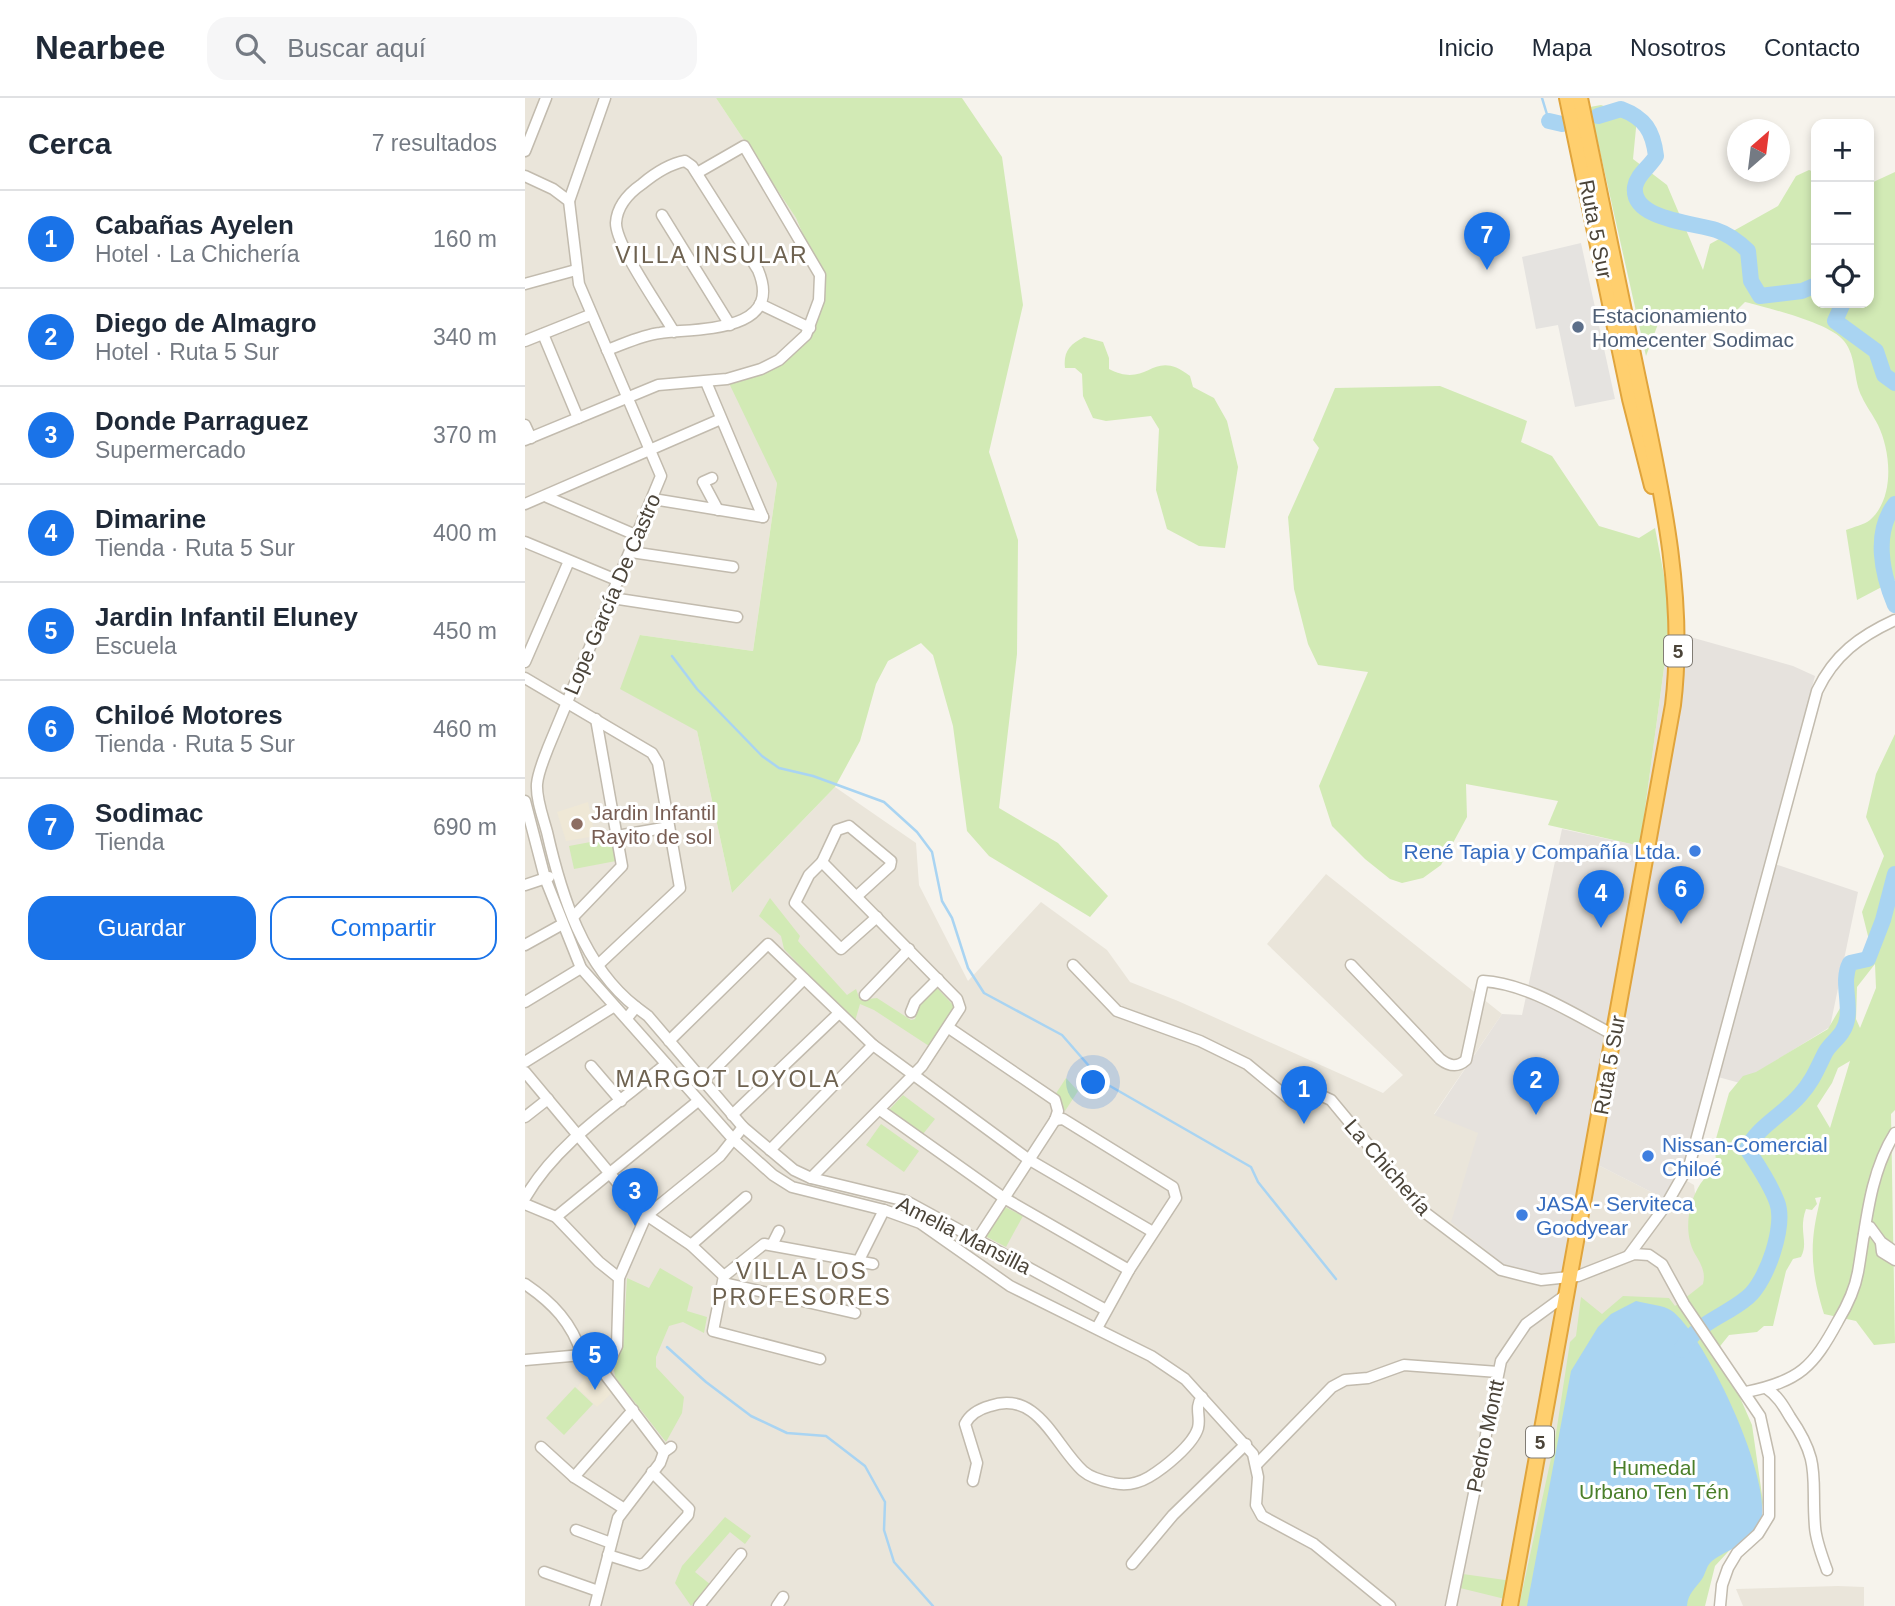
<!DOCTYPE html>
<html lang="es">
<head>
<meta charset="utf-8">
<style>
  :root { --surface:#fff; --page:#f6f6f7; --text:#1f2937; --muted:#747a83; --line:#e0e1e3; --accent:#1a73e8 }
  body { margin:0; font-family:Arial,sans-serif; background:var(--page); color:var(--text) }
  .controls { position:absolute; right:21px; top:21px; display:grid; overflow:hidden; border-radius:14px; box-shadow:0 4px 10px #0003 }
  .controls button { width:63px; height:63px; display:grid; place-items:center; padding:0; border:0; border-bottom:2px solid var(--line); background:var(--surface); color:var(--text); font:35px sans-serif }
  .compass { position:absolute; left:1202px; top:21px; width:63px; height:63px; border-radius:50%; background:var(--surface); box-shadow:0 4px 10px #0003; rotate:28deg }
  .you { position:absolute; left:569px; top:985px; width:24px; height:24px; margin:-18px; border:5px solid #fff; border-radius:50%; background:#1a73e8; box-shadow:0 0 0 10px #1a73e833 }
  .badge { display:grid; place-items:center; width:46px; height:46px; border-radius:50%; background:var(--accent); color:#fff; font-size:23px; font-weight:700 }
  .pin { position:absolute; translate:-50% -58px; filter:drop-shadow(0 2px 4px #0008) }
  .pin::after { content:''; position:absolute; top:37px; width:24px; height:21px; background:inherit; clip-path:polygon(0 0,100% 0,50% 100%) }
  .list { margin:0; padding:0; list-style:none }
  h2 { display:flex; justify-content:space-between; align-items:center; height:91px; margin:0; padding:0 28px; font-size:30px }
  h2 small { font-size:23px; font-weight:400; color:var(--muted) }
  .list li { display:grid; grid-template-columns:46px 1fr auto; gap:21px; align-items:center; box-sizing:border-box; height:98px; padding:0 28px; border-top:2px solid var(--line) }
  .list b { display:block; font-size:26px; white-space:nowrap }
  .list p { margin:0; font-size:23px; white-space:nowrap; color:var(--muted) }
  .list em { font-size:23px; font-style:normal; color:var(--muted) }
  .actions { display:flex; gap:14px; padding:21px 28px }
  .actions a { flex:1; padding:16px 0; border:2px solid var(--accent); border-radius:21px; text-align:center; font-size:24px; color:var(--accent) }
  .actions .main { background:var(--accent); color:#fff }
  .icon { flex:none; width:38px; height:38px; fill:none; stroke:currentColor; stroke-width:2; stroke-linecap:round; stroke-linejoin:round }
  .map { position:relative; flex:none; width:1370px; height:1508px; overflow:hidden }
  header { display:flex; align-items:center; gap:42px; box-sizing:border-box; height:98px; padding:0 35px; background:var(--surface); border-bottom:2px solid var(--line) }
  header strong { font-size:33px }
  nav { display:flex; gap:38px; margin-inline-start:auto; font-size:24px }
  .search { width:490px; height:63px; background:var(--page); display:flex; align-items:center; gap:18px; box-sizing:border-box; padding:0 24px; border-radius:21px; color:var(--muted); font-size:26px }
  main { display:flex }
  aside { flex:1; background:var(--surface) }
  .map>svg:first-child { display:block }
  .residential { fill:#eae5da }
  .industrial { fill:#e6e2dd }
  .education { fill:#efe8d6 }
  .green { fill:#d2eab5; fill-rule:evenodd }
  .parking { fill:#e5e3e0 }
  .water { fill:#a9d4f2 }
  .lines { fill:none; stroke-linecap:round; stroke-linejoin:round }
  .stream { stroke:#a9d4f2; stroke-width:2.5 }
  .river { stroke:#a9d4f2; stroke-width:16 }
  .minor-casing { stroke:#c2bbae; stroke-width:13 }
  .highway-casing { stroke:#e0a43c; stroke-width:18 }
  .minor { stroke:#fff; stroke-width:10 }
  .highway { stroke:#ffcf6e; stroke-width:14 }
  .service-dot { fill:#5c6f8a; stroke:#fff; stroke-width:2.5 }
  .education-dot { fill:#8d6e63; stroke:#fff; stroke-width:2.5 }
  .shop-dot { fill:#3f7fe0; stroke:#fff; stroke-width:2.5 }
  .labels { text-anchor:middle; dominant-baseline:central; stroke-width:6; stroke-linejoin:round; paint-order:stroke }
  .shield { fill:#fff; stroke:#817c74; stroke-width:2 }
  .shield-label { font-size:19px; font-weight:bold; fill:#4b4439 }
  .street-label { font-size:21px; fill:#4b4439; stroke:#fff }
  .service-label { font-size:21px; fill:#4e5e75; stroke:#fff; text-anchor:start }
  .education-label { font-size:21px; fill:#785e54; stroke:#fff; text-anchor:start }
  .shop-label { font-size:21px; fill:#366cbe; stroke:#fff; text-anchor:start }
  .park-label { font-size:21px; fill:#4a7f2a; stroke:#fff }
  .neighbourhood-label { font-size:23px; letter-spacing:2px; fill:#6e6250; stroke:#fff }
</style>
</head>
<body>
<header>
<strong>Nearbee</strong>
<div class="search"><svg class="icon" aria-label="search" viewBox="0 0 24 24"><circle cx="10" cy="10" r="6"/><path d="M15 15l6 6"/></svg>Buscar aquí</div>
<nav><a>Inicio</a><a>Mapa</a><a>Nosotros</a><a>Contacto</a></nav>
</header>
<main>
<aside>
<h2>Cerca<small>7 resultados</small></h2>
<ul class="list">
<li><span class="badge">1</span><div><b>Cabañas Ayelen</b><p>Hotel · La Chichería</p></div><em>160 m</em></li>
<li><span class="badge">2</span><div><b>Diego de Almagro</b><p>Hotel · Ruta 5 Sur</p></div><em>340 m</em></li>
<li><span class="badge">3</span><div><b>Donde Parraguez</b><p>Supermercado</p></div><em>370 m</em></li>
<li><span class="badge">4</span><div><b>Dimarine</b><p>Tienda · Ruta 5 Sur</p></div><em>400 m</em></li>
<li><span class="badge">5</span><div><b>Jardin Infantil Eluney</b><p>Escuela</p></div><em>450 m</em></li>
<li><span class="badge">6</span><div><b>Chiloé Motores</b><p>Tienda · Ruta 5 Sur</p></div><em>460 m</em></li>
<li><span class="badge">7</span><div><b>Sodimac</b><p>Tienda</p></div><em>690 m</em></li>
</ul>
<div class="actions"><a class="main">Guardar</a><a>Compartir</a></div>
</aside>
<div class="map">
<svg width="1370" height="1508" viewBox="0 0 1370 1508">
  <rect width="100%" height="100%" fill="#f6f3ec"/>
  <g class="residential">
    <path d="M 0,0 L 191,0 L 271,120 L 299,188 L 252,385 L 228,553 L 115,537 L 172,633 L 207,795 L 310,689 L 391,745 L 394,787 L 443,883 L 516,804 L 582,852 L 605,884 L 653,903 L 858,995 L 878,977 L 742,846 L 801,776 L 977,916 L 909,1016 L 1058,1067 L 1075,1068 L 1140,1101 L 1155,1079 L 1169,1087 L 1181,1184 L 1146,1212 L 1001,1508 L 0,1508 Z"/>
    <path d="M 1313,1488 L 1339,1489 L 1339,1508 L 1218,1508 L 1211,1491 Z"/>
  </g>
  <path class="industrial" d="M 1144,533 L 1268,568 L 1290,578 L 1241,763 L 1333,794 L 1305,929 L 1215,985 L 1182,976 L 1162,1063 L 1140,1101 L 1075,1068 L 1058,1067 L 1037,1175 L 1009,1178 L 987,1173 L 926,1124 L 953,1035 L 909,1017 L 977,916 L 997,917 L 1037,731 L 1115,748 Z"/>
  <g class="education">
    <path d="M 63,704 L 70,738 L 41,743 L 32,714 Z"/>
    <path d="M 64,1274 L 88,1294 L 72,1309 L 52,1290 Z"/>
  </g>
  <g class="green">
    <path d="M 191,0 L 437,0 L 477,59 L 498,207 L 464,354 L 493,442 L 492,556 L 474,710 L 533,745 L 583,798 L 565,819 L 464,758 L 442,733 L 428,628 L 408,557 L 396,545 L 363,563 L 351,586 L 335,643 L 310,689 L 207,795 L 172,633 L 95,591 L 115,537 L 228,553 L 252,385 L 202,281 L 253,262 L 287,225 L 295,177 L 271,120 Z"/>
    <path d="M 1076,7 L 1112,20 L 1108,61 L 1142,87 L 1178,172 L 1185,146 L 1253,108 L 1271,78 L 1284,72 L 1291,75 L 1291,205 L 1344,205 L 1344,86 L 1370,74 L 1370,482 L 1332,502 L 1321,432 C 1328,429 1339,427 1345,422 C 1370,400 1366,354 1353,327 C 1348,317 1341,308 1337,299 C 1328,282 1332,259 1319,243 C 1305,225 1243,210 1220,204 L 1204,220 L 1136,218 L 1121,258 L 1065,9 Z"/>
    <path d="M 559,239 L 578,244 L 584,260 L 584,271 C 624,292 627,248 665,278 L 668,289 L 689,300 L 702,323 L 713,369 L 700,450 L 674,448 L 642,431 L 631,392 L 634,331 L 626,318 L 581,323 L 568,320 L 558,298 L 557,276 L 550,270 L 540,270 C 538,254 545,246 559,239 Z"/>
    <path d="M 915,288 L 1002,323 L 996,344 L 1027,358 L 1074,428 L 1114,440 L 1130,430 L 1141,488 L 1144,533 L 1115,748 L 1023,727 L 1033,703 L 941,686 L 942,719 L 916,767 L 898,780 L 877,785 L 865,781 L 840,761 L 807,728 L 794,688 L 843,574 L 793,567 L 783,546 L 769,491 L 763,419 L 794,350 L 788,342 L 810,290 Z"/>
    <path d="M 1370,636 L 1370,1012 L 1366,1016 L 1370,1245 L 1349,1247 L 1331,1223 L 1299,1216 C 1285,1171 1284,1144 1296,1099 L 1290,1100 L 1292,1106 L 1287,1112 L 1281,1111 C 1273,1133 1284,1144 1276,1159 L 1268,1161 L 1261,1173 L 1248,1228 L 1239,1228 L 1232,1234 L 1204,1237 L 1188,1257 L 1210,1288 L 1227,1327 L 1238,1404 L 1236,1418 L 1190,1468 L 1180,1508 L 994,1508 L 1030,1342 L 1045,1244 L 1051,1238 L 1056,1199 L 1077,1216 L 1098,1198 L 1144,1200 L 1150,1208 L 1178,1186 C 1181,1174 1176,1166 1170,1156 C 1157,1133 1164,1099 1179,1081 C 1183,1076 1187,1074 1191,1069 L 1190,1044 L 1204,995 L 1218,978 L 1231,974 L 1303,931 L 1318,905 L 1325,867 L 1348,858 L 1337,814 L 1359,758 L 1341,719 L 1351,676 ZM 1350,866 L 1351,890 L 1335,930 L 1331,921 L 1332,889 ZM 1325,963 L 1305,1030 L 1292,1008 L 1307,985 L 1313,970 Z"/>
    <path d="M 87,740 L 91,763 L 49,771 L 44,748 Z"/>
    <path d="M 245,800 L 275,838 L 273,843 L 322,897 L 331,891 L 335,902 L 352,900 L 386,922 L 390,921 L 394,907 L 406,891 L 413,891 L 429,908 L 404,948 L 349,912 L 335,906 L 330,923 L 323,917 L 259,851 L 256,838 L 234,818 Z"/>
    <path d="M 541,980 L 553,993 L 540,1013 L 530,997 Z"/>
    <path d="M 378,997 L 410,1021 L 398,1036 L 363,1013 Z"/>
    <path d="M 356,1026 L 394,1053 L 379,1074 L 341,1047 Z"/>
    <path d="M 478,1108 L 498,1118 L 481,1149 L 460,1138 Z"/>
    <path d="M 135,1170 L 168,1189 L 162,1213 L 182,1219 L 179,1235 L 158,1224 L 144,1228 L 131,1259 L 131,1269 L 159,1299 L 157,1315 L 141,1344 L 90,1279 L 89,1272 L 98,1247 L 102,1180 L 124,1190 Z"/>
    <path d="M 50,1289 L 68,1306 L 39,1337 L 21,1320 Z"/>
    <path d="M 200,1419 L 226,1438 L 220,1446 L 205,1434 L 170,1474 L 186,1487 L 166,1508 L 150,1485 L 157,1468 Z"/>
    <path d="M 938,1476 L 987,1483 L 984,1502 L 935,1490 Z"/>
  </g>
  <path class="parking" d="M 1056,145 L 1090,301 L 1050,309 L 1033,227 L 1011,231 L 997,159 Z"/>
  <path class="water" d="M 1111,1203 C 1122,1206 1139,1207 1147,1213 C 1180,1237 1254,1392 1234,1429 C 1226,1445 1201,1452 1187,1463 C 1181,1468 1181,1475 1177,1481 C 1170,1491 1163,1495 1162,1508 L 1002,1508 L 1046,1273 L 1073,1229 L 1086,1216 Z"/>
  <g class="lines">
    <g class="stream">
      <path d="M 1017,0 L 1024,23"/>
      <path d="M 147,558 L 172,591 L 237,658 L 254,670 L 288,678 L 359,704 L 392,734 L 407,754 L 417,803 L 427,820 L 443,870 L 459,895 L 537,937 L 578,984 L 726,1069 L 733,1084 L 811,1181"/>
      <path d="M 142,1249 L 181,1284 L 226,1318 L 262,1335 L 301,1338 L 340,1368 L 360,1404 L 359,1432 L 369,1464 L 408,1508"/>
    </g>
    <g class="river">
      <path d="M 1073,18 L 1096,11 C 1120,20 1128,33 1131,58 C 1125,69 1112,76 1110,89 C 1106,122 1170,125 1191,132 C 1203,136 1214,144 1223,153 L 1226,183 L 1235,198 L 1277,193 L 1291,187"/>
      <path d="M 1024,23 L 1037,26"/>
      <path d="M 1318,205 L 1310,223 L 1351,253 L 1359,277 L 1370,285"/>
      <path d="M 1370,406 C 1348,435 1357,476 1370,507"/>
      <path d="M 1156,1252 C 1175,1222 1198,1220 1223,1199 C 1242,1183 1261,1127 1252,1104 C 1245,1085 1233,1068 1222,1051 C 1232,1029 1259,1016 1275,997 C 1287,984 1292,971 1300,955 C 1304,947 1312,942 1317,934 C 1331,914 1314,886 1325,865 L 1343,861 L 1358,822 L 1370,776"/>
    </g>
    <defs>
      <g id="minor">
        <path d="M 0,53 L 21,0"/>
        <path d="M 0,78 L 28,91 L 44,103 L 54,186 L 136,378 L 23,650 C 19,661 13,674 12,686 C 11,701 18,719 22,734 C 36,796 58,868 111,909 L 102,920"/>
        <path d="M 44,103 L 80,0"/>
        <path d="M 137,117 L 205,227"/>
        <path d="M 0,186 L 51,172"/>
        <path d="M 235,206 L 285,230"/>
        <path d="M 18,236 L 53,320"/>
        <path d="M 0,243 L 65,217"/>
        <path d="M 82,252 C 99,246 117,237 135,235 C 170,230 260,236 233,172 L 167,68 L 160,63 C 144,66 129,76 117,86 C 104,95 92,108 91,125 C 91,148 136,211 149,234"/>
        <path d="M 181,284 L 238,419"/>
        <path d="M 0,327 L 6,340"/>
        <path d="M 0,342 L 133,287 L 202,281 L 236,271 L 254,262 L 281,237 L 294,202 L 295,177 L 219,48 L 172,75"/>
        <path d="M 187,380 L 178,384 L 193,412"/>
        <path d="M 22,399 L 113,438"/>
        <path d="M 128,401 L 238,419"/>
        <path d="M 0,406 L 196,321"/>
        <path d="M 0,444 L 94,483"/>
        <path d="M 106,454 L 208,469"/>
        <path d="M 87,500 L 212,519"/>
        <path d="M 0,564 L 44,463"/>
        <path d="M 0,580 L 127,655 L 133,665 L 155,790 L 73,867"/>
        <path d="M 0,703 L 20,780 L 56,870 L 208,1041 L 248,1077 L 267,1089 L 359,1112 L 395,1125 L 485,1188 L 626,1258 L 660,1281 L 728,1356 L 733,1379 L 731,1407 L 737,1418 L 789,1446 L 865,1508"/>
        <path d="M 92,738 L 144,729"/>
        <path d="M 0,787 L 24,779"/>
        <path d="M 332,798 L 365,768 L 366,763 L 324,728 L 312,732 L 297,764 L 284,777 L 270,805 L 316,851 L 352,819"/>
        <path d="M 48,819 L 97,768 L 71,621"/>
        <path d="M 0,847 L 36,827"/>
        <path d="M 548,867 L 592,913 L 675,943 L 722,966 L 768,1004 L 793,996 L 806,1002 L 898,1113 L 976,1172 L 1016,1182 L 1053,1178 L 1109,1156 L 1124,1157 L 1137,1166 L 1159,1206 L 1235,1318 L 1244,1359 L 1244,1418 L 1233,1436 L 1212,1455 L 1203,1470 L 1197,1487 L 1195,1508"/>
        <path d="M 826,867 L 915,961 C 924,968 932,970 941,962 L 958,883 C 1004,886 1048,916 1089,937"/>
        <path d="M 340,897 L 384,851"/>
        <path d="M 0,904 L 56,870"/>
        <path d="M 111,909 L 123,918 L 218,1029 L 269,1072 L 286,1080 L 381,1103 L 581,1212"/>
        <path d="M 386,914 L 390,904 L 413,881"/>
        <path d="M 424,930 L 530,1002 L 533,1013 L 530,1022"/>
        <path d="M 144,943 L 243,846 L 348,947 L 503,1061 L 628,1134"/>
        <path d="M 0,964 L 88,909"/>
        <path d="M 66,968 L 96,1003"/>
        <path d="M 0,974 L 117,1114 L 166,1147 L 199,1178"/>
        <path d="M 177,984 L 279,881"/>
        <path d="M 355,1012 L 479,1100 L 604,1172"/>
        <path d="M 207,1017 L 313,916"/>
        <path d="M 0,1019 L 23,1001"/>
        <path d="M 530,1022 L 538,1021 L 648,1089 L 651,1100 L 604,1172 L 572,1230"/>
        <path d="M 245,1052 L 348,947"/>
        <path d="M 286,1080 L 397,968 L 435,910 L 432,901 L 297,764"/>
        <path d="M 0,1100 C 32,1044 93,1006 141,966"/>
        <path d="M 0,1106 L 31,1119 L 74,1164 L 94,1180"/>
        <path d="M 31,1119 L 173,1003"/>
        <path d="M 1339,1137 L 1345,1129 L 1356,1144 L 1370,1154"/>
        <path d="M 452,1142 L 530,1022"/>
        <path d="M 1356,1145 L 1357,1154 L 1370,1162"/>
        <path d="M 166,1147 L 221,1099"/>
        <path d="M 247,1147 L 254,1133"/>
        <path d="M 1104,1157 L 1141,1107 L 1165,1065 L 1292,593 C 1309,557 1335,538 1370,522"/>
        <path d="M 334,1162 L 359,1112"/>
        <path d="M 199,1185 L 330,1215"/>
        <path d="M 0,1186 C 28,1205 47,1225 57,1257"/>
        <path d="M 295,1261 L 188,1233 L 199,1178 L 239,1146 L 348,1166"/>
        <path d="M 0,1262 L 57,1257 L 79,1275 L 139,1354"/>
        <path d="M 79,1275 L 92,1248 L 94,1180 L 121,1118 L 195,1058 L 218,1029"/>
        <path d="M 1241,1290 C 1252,1297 1258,1307 1265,1319 C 1297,1365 1286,1379 1290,1429 C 1291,1443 1297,1458 1302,1472"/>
        <path d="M 1221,1294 C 1275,1283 1288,1269 1313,1223 C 1322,1208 1330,1191 1333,1174 C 1341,1128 1344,1076 1370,1035"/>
        <path d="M 16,1349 L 49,1379 L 98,1410"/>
        <path d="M 732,1366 L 807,1289 L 820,1282 L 843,1280 L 879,1267 L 973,1274"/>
        <path d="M 49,1379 L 108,1312"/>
        <path d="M 448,1383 L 452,1365 L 440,1326 C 445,1316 454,1311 465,1308 C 513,1291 530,1348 558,1373 C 566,1380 578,1383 588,1385 C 601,1388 612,1386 624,1379 C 639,1370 668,1347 673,1330 C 676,1318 669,1310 677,1299"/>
        <path d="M 51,1432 L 86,1445"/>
        <path d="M 83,1457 L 115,1467 L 120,1465 L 163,1417 L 164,1411 L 127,1374"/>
        <path d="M 607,1466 L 648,1417 L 721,1346"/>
        <path d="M 19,1474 L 73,1493"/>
        <path d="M 70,1508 L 93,1420 L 135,1365 L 139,1354 L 146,1349"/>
        <path d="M 174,1508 L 216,1456"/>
        <path d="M 252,1508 L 258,1499"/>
        <path d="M 926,1508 L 976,1263 L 1001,1226 L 1042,1196"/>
      </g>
      <g id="highway">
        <path d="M 1042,0 L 1105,301 L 1127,388"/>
        <path d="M 985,1508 L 1148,607 C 1162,493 1133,377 1110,266 C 1091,177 1074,88 1055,0"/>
      </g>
    </defs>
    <use href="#minor" class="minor-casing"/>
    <use href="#highway" class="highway-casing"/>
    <use href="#minor" class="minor"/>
    <use href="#highway" class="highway"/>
  </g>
  <circle class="service-dot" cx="1053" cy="229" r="7"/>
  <circle class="education-dot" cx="52" cy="726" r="7"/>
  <g class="shop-dot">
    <circle cx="1170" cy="753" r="7"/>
    <circle cx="1123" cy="1058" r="7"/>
    <circle cx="997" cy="1117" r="7"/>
  </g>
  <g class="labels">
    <g class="shield">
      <rect x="1139" y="537.5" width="28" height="31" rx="5"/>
      <rect x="1001" y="1328.5" width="28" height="31" rx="5"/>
    </g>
    <g class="shield-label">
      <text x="1153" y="553">5</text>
      <text x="1015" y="1344">5</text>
    </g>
    <g class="street-label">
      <text transform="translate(1071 131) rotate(79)">Ruta 5 Sur</text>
      <text transform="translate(87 496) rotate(-67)">Lope García De Castro</text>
      <text transform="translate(1084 967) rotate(-80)">Ruta 5 Sur</text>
      <text transform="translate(863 1069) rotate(49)">La Chichería</text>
      <text transform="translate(439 1137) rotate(27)">Amelia Mansilla</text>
      <text transform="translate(960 1338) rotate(-78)">Pedro Montt</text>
    </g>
    <g class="service-label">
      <text x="1067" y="217">Estacionamiento<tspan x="1067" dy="24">Homecenter Sodimac</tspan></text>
    </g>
    <g class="education-label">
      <text x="66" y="714">Jardin Infantil<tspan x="66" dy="24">Rayito de sol</tspan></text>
    </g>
    <g class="shop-label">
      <text x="1156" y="753" text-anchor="end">René Tapia y Compañía Ltda.</text>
      <text x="1137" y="1046">Nissan-Comercial<tspan x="1137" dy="24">Chiloé</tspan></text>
      <text x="1011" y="1105">JASA - Serviteca<tspan x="1011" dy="24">Goodyear</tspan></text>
    </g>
    <g class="park-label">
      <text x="1129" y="1369">Humedal<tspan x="1129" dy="24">Urbano Ten Tén</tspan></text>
    </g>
    <g class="neighbourhood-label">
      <text x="187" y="157">VILLA INSULAR</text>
      <text x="203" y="981">MARGOT LOYOLA</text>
      <text x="277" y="1173">VILLA LOS<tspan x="277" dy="26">PROFESORES</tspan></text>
    </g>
  </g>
</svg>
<div class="controls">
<button>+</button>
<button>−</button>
<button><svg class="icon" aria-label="locate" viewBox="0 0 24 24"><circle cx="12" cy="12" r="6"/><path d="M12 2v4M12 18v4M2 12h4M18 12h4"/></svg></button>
</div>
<svg class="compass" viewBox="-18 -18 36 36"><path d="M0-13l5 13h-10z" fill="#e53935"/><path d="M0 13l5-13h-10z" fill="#747a83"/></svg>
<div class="you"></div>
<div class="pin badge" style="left:779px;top:1026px">1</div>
<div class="pin badge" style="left:1011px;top:1017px">2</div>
<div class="pin badge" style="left:110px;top:1128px">3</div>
<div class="pin badge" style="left:1076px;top:830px">4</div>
<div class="pin badge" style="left:70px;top:1292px">5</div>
<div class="pin badge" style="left:1156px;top:826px">6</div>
<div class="pin badge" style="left:962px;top:172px">7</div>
</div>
</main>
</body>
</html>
